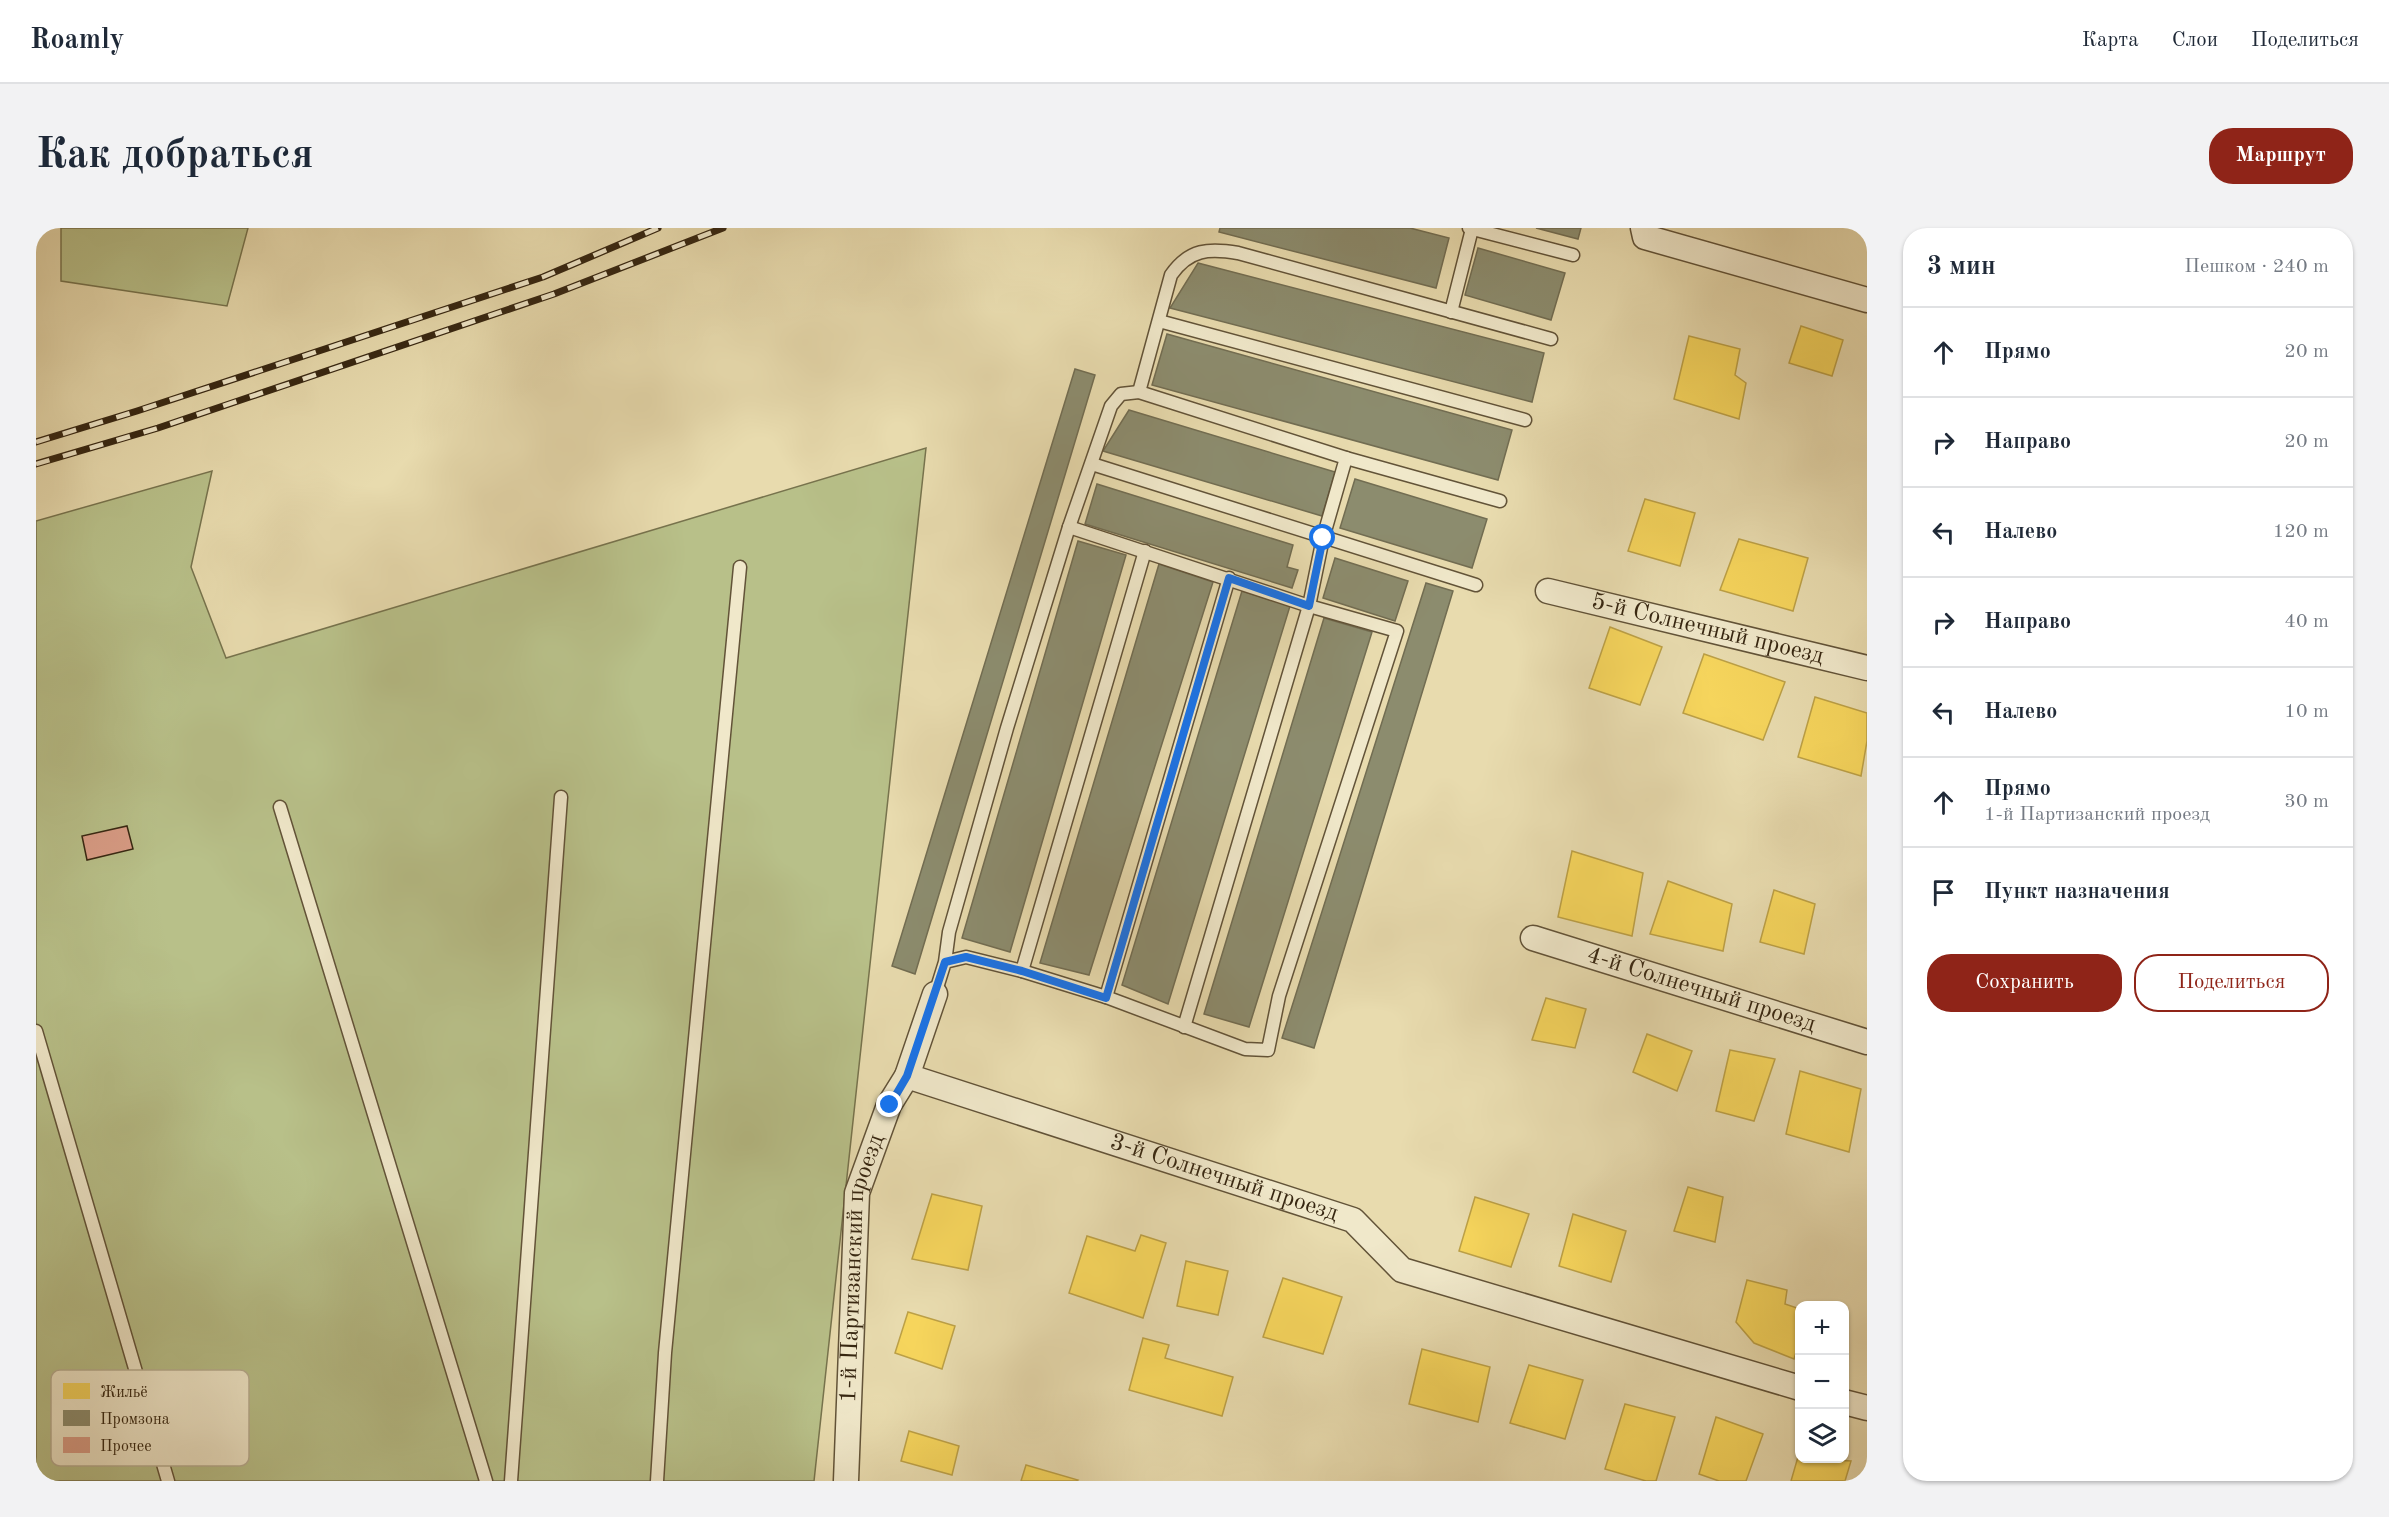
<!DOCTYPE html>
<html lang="ru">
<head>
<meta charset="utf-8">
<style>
  :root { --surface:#fff; --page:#f2f2f3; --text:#1f2937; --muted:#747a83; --line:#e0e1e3; --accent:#8f2418 }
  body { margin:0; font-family:"Old Standard TT",serif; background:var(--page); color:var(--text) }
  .controls { position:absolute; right:18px; bottom:18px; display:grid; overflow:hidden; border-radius:12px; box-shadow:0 2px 4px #0004 }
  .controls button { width:54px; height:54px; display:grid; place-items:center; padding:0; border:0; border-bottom:2px solid var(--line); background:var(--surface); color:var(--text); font:30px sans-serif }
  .stop { position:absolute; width:18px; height:18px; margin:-14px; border:4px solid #1a73e8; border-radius:50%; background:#fff }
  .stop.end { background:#1a73e8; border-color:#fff; box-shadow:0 2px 6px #0008 }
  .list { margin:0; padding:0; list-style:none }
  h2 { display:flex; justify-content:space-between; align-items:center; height:78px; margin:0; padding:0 24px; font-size:26px }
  h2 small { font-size:20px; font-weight:400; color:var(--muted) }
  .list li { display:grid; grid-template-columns:39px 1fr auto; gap:18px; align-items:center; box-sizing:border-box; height:90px; padding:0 24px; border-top:2px solid var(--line) }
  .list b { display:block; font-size:22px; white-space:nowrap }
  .list p { margin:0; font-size:20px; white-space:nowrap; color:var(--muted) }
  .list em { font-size:20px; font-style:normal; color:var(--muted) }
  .actions { display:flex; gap:12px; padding:18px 24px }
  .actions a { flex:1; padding:14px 0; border:2px solid var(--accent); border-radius:24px; text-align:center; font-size:21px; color:var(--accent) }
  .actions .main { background:var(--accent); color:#fff }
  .icon { flex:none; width:33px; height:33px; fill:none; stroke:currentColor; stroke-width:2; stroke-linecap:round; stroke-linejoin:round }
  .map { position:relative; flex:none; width:1831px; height:1253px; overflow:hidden; border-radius:24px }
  header { display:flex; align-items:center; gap:36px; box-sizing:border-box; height:84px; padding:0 30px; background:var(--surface); border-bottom:2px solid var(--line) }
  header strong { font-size:28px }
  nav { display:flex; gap:33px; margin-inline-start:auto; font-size:21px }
  .intro { display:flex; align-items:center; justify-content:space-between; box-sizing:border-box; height:144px; padding:0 36px }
  h1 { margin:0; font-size:42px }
  .button { padding:15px 27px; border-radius:24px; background:var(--accent); color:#fff; font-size:21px; font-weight:700 }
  main { display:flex; gap:36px; padding:0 36px }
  aside { flex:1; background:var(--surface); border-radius:24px; box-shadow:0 2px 4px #0004 }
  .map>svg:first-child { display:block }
  .green { fill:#b8c089; stroke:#77734d; stroke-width:1.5 }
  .homes { fill:#f6d55c; stroke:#bca046; stroke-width:1.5 }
  .industry { fill:#8c8c6e; stroke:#726d52; stroke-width:1.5 }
  .building { fill:#da9d87; stroke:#362611; stroke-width:1.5 }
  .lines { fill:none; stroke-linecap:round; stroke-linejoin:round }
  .service-casing { stroke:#625338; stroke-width:15 }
  .minor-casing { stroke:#625338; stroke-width:27 }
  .service { stroke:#f0e8ca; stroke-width:12 }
  .minor { stroke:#f0e8ca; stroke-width:24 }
  .rail-casing { stroke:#362611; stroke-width:7 }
  .rail { stroke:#f0e8ca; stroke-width:4.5; stroke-dasharray:14; stroke-linecap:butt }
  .route { stroke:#1a73e8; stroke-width:8 }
  .labels { text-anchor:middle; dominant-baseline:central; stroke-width:6; stroke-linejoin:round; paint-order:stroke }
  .street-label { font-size:24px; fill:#362611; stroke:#f0e8ca }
  .key { fill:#f0e8ca; stroke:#b8ae92; stroke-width:1.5 }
  .key-label { font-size:16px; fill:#362611 }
</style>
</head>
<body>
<header>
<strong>Roamly</strong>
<nav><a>Карта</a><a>Слои</a><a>Поделиться</a></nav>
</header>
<div class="intro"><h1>Как добраться</h1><a class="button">Маршрут</a></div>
<main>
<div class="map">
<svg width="1831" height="1253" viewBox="0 0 1831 1253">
  <rect width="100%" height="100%" fill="#e8dbae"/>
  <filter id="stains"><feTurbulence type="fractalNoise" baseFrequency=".00333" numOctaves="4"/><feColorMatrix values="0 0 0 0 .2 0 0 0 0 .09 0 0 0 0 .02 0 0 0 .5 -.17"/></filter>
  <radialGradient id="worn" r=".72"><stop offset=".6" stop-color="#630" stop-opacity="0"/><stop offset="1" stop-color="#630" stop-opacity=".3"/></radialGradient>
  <g class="green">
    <path d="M 25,0 L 212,0 L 191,78 L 25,53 Z"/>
    <path d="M 890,220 L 778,1253 L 0,1253 L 0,293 L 176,243 L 155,339 L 190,430 Z"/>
  </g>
  <g class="homes">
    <path d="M 1765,98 L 1807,112 L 1796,148 L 1753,135 Z"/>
    <path d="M 1653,108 L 1704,121 L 1699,147 L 1710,155 L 1703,191 L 1638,171 Z"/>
    <path d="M 1609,271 L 1659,285 L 1644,338 L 1592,323 Z"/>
    <path d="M 1703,311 L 1772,330 L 1757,383 L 1684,362 Z"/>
    <path d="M 1574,399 L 1626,419 L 1604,477 L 1553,460 Z"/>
    <path d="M 1668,426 L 1749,454 L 1727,512 L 1647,485 Z"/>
    <path d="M 1779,469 L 1831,485 L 1831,513 L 1825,548 L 1762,529 Z"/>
    <path d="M 1536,623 L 1607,645 L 1596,708 L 1522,689 Z"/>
    <path d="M 1632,653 L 1696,676 L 1687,723 L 1614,706 Z"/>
    <path d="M 1738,662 L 1779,676 L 1768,726 L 1724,714 Z"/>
    <path d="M 1510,770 L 1550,781 L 1539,820 L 1496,812 Z"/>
    <path d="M 1611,806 L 1656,823 L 1641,863 L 1597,844 Z"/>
    <path d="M 1694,822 L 1739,831 L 1718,893 L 1680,883 Z"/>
    <path d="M 1764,843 L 1825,861 L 1813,924 L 1750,906 Z"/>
    <path d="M 1652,959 L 1687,969 L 1679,1014 L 1638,1003 Z"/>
    <path d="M 896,966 L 946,978 L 932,1042 L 876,1031 Z"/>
    <path d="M 1439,969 L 1493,986 L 1475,1039 L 1423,1023 Z"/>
    <path d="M 1537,986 L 1590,1003 L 1575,1054 L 1523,1038 Z"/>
    <path d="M 1105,1007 L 1130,1015 L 1107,1090 L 1033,1065 L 1051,1008 L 1099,1023 Z"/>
    <path d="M 1150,1033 L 1192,1043 L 1182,1087 L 1141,1078 Z"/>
    <path d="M 1247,1050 L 1306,1069 L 1287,1126 L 1227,1109 Z"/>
    <path d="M 1711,1052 L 1751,1062 L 1749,1076 L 1764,1081 L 1764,1112 L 1758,1131 L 1718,1115 L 1700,1094 Z"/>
    <path d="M 872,1084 L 919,1098 L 906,1141 L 859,1125 Z"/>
    <path d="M 1107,1110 L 1133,1117 L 1129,1130 L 1197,1149 L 1186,1188 L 1093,1162 Z"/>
    <path d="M 1386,1121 L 1454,1139 L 1442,1194 L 1373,1176 Z"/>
    <path d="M 1493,1137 L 1547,1152 L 1529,1211 L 1474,1195 Z"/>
    <path d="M 1589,1176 L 1639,1189 L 1620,1253 L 1610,1253 L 1569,1241 Z"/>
    <path d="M 1680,1189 L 1727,1206 L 1710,1253 L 1683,1253 L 1663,1246 Z"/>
    <path d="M 873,1203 L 923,1218 L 916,1247 L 865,1233 Z"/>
    <path d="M 1764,1222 L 1764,1230 L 1815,1233 L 1809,1253 L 1755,1253 Z"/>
    <path d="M 990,1237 L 1042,1252 L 1041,1253 L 985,1253 Z"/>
  </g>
  <g class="industry">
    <path d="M 1184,0 L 1374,0 L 1413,10 L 1400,60 L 1183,4 Z"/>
    <path d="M 1500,0 L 1545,0 L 1542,11 Z"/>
    <path d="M 1442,20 L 1529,45 L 1515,92 L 1429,67 Z"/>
    <path d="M 1162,35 L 1508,125 L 1496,174 L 1134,80 Z"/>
    <path d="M 1131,106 L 1476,202 L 1462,252 L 1116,157 Z"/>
    <path d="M 1039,141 L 1059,147 L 879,746 L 856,738 Z"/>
    <path d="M 1093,182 L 1299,244 L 1286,288 L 1067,223 Z"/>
    <path d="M 1319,251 L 1451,291 L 1436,340 L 1304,300 Z"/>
    <path d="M 1061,256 L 1257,317 L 1251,339 L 1262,342 L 1256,360 L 1049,296 Z"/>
    <path d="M 1042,313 L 1090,327 L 974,724 L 926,710 Z"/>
    <path d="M 1299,330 L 1372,353 L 1359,393 L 1287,370 Z"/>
    <path d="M 1123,336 L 1177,354 L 1053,747 L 1004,735 Z"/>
    <path d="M 1390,355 L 1417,363 L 1278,820 L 1246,810 Z"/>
    <path d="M 1206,363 L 1254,378 L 1132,776 L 1086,757 Z"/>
    <path d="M 1288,390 L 1336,404 L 1213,799 L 1168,786 Z"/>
  </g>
  <path class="building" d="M 91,598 L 97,621 L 51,632 L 46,608 Z"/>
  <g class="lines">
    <defs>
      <g id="service">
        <path d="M 1433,0 L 1537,27"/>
        <path d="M 1415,84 L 1436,1"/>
        <path d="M 1123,93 L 1489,192"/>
        <path d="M 1103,164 L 1135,47 C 1153,21 1173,20 1202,25 L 1515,111"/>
        <path d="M 1310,230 L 1464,273"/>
        <path d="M 1056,236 L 1440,357"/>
        <path d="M 1033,299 L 1075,178 L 1085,166 L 1103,164 L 1310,230 L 1287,310 L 1273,378 L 1148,799"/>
        <path d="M 244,579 L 450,1253"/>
        <path d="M 986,743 L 1109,323"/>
        <path d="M 899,766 L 909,734 L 930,729 L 986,743 L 1070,769 L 1209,821 L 1232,822 L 1243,768 L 1361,403 L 1273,378 L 1033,299 L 971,500 L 913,704 L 909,734"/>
        <path d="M 1070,769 L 1193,350"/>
        <path d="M 0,803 L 132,1253"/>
        <path d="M 475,1253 L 525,569"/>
        <path d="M 621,1253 L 629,1125 L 704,339"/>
      </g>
      <g id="minor">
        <path d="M 1607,0 L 1609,9 L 1831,72"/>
        <path id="s1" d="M 1512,363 L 1831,440"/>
        <path id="s2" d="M 1497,710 L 1831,814"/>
        <path id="s3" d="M 871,848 L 1317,992 L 1366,1042 L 1764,1160"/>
        <path d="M 1808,1174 L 1831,1180"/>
        <path id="s4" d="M 810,1253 L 821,965 L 853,877 L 871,848 L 899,766"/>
      </g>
    </defs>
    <use href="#service" class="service-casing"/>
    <use href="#minor" class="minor-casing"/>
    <use href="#service" class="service"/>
    <use href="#minor" class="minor"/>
    <defs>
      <g id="rail">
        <path d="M 0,214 L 101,183 L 507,49 L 622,0"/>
        <path d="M 0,236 L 122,200 L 518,66 L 687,0"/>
      </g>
    </defs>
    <use href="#rail" class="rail-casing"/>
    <use href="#rail" class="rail"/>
  </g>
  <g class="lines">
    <path class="route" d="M 854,877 L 871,848 L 909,734 L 930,729 L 986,743 L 1070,770 L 1193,350 L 1273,378 L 1287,310"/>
  </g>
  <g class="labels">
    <g class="street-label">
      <text stroke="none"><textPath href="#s1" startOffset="164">5-й Солнечный проезд</textPath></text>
      <text stroke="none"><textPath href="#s2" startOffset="176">4-й Солнечный проезд</textPath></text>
      <text stroke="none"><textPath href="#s3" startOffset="333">3-й Солнечный проезд</textPath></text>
      <text stroke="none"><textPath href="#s4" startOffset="214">1-й Партизанский проезд</textPath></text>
    </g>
  </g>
  <rect x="15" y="1142" width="198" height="96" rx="9" class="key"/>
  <rect x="27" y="1155" width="27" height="16" fill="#f6d55c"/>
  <rect x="27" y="1182" width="27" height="16" fill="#8c8c6e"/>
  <rect x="27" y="1209" width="27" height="16" fill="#da9d87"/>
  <g class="key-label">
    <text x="64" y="1169">Жильё</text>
    <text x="64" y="1196">Промзона</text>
    <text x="64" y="1223">Прочее</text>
  </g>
  <rect width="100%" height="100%" filter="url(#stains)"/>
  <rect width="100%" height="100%" fill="url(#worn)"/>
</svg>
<div class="controls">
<button>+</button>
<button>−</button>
<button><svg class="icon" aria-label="layers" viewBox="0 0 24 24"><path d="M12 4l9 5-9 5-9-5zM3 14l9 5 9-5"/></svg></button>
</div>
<div class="stop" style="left:1287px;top:310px"></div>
<div class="stop end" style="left:854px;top:877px"></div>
</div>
<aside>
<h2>3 мин<small>Пешком · 240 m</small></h2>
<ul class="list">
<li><svg class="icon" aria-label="ahead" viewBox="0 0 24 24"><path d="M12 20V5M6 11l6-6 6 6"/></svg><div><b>Прямо</b></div><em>20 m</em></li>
<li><svg class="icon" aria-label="right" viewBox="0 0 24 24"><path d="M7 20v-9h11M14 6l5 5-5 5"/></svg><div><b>Направо</b></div><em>20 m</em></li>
<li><svg class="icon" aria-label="left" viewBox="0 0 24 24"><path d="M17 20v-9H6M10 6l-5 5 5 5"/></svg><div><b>Налево</b></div><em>120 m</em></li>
<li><svg class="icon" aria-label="right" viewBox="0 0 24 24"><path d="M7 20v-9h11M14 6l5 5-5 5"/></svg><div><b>Направо</b></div><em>40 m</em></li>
<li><svg class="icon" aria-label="left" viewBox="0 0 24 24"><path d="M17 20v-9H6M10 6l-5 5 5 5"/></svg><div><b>Налево</b></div><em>10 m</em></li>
<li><svg class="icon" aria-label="ahead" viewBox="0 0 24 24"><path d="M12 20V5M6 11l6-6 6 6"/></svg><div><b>Прямо</b><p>1-й Партизанский проезд</p></div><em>30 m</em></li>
<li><svg class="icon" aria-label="arrive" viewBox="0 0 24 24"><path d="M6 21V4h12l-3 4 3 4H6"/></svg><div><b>Пункт назначения</b></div></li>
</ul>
<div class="actions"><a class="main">Сохранить</a><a>Поделиться</a></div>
</aside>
</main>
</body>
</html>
